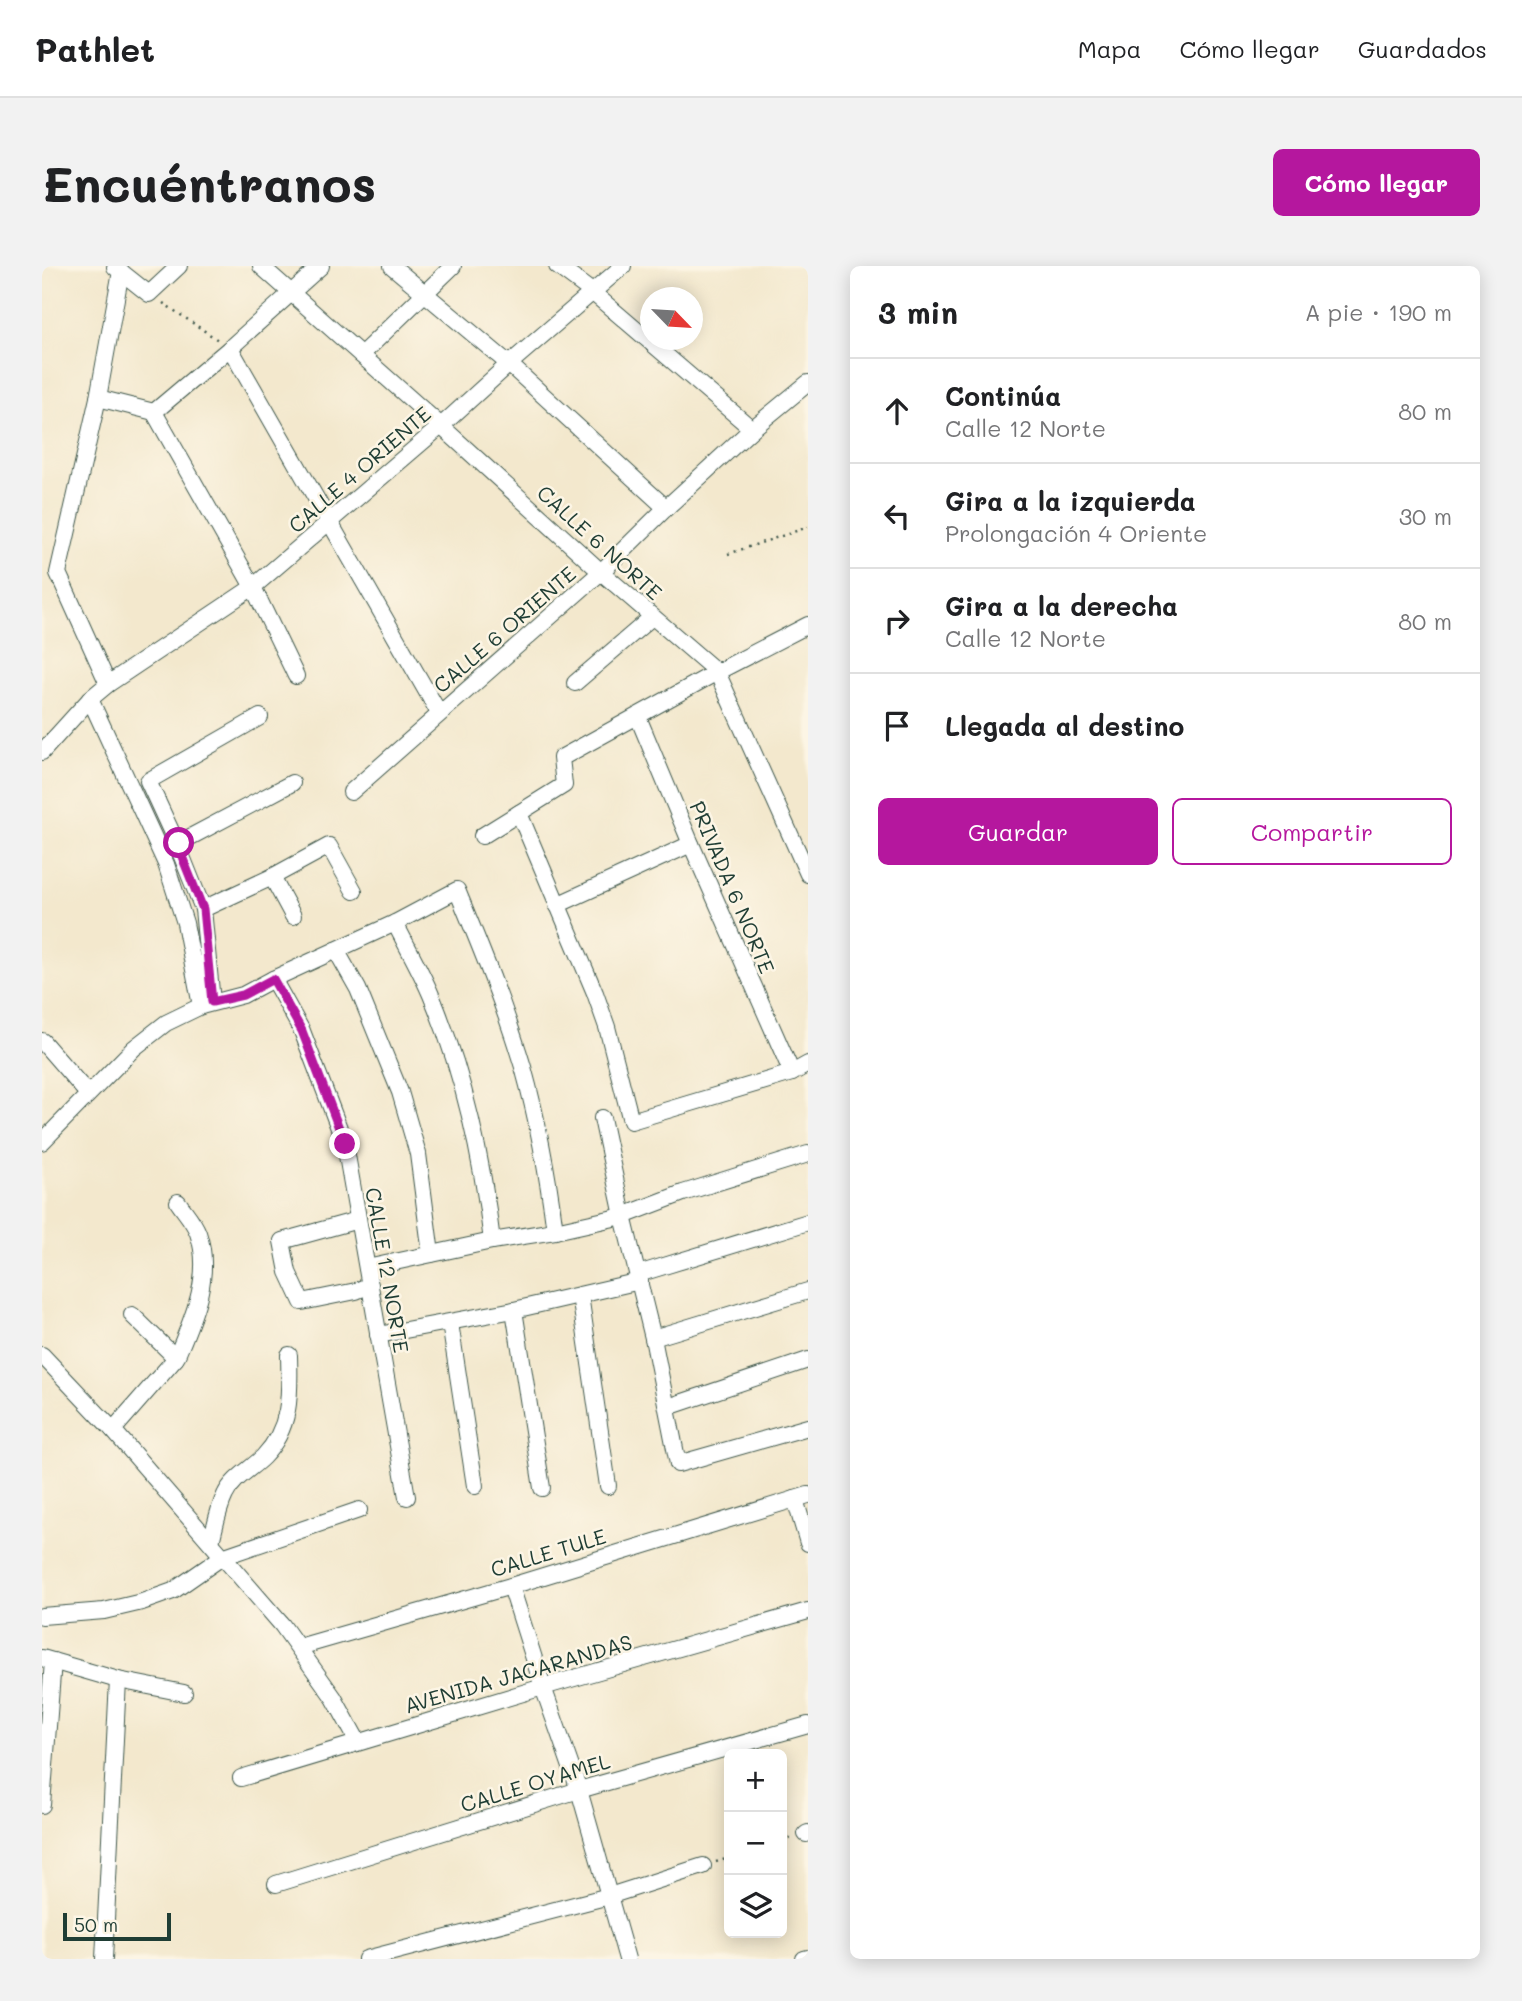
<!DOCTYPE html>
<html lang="es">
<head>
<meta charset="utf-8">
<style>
  :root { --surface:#fff; --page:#f2f2f2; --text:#202124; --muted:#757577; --line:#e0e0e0; --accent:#b5179e }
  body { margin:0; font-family:Mali,sans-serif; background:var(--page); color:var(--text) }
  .controls { position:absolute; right:21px; bottom:21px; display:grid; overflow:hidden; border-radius:10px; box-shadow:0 4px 18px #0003 }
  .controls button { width:63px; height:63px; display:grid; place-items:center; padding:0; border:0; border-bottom:2px solid var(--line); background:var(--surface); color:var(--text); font:35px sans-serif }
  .compass { position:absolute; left:598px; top:21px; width:63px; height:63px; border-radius:50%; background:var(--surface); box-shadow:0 4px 18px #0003; rotate:115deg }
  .scale { position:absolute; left:21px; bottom:18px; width:108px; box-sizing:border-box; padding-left:7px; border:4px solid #1f3d34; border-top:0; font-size:19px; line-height:24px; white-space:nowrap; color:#1f3d34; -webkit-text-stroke:5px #fcf5e5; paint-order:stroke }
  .stop { position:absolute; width:21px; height:21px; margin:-16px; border:5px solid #b5179e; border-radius:50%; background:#fff }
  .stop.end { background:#b5179e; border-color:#fff; box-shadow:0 2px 7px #0008 }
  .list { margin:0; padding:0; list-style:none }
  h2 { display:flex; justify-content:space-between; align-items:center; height:91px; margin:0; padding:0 28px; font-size:30px }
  h2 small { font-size:23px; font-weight:400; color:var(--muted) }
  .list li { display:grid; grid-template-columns:46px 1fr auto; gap:21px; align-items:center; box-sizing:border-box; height:105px; padding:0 28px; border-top:2px solid var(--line) }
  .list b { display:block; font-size:26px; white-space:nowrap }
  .list p { margin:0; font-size:23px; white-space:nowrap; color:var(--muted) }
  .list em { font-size:23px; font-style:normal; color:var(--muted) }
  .actions { display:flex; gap:14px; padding:21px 28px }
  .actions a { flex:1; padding:16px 0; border:2px solid var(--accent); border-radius:10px; text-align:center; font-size:24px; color:var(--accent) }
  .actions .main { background:var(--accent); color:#fff }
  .icon { flex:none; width:38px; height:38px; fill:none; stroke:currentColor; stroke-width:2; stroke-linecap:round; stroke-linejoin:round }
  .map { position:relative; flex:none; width:766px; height:1693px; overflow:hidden; border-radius:10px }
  header { display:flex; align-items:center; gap:42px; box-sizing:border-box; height:98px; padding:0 35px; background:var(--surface); border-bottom:2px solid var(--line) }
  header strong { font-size:33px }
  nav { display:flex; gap:38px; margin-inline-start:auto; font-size:24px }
  .intro { display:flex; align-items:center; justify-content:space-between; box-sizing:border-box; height:168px; padding:0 42px }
  h1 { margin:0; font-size:49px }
  .button { padding:18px 32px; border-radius:10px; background:var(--accent); color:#fff; font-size:24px; font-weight:700 }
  main { display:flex; gap:42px; padding:0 42px }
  aside { flex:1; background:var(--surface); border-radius:10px; box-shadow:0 4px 18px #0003 }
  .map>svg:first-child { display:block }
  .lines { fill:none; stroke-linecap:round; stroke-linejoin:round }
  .minor-casing { stroke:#3f574b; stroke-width:18 }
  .path { stroke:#3f574b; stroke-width:2.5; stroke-dasharray:2 5; stroke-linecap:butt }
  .minor { stroke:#fff; stroke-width:16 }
  .route { stroke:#b5179e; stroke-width:9 }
  .labels { text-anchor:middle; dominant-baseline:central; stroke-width:5; stroke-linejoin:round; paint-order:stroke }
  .street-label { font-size:21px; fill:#1f3d34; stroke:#fcf5e5 }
</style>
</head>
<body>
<header>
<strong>Pathlet</strong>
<nav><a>Mapa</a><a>Cómo llegar</a><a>Guardados</a></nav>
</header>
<div class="intro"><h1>Encuéntranos</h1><a class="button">Cómo llegar</a></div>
<main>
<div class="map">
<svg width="766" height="1693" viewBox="0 0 766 1693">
  <rect width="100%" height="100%" fill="#fcf5e5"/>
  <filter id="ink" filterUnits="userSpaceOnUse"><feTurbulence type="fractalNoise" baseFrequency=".0143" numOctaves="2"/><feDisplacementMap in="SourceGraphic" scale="14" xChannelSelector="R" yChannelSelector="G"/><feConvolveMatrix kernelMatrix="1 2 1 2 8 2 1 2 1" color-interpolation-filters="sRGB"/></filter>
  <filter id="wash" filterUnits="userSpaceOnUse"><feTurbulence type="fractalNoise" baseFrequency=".00686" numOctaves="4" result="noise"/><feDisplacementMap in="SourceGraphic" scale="28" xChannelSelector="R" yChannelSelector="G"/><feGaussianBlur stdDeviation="1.57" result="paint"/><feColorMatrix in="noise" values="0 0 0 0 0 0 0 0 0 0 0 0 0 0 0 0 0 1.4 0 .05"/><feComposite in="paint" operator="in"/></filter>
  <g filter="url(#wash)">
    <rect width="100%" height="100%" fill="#f3e8cd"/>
  </g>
  <g filter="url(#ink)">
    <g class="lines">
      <defs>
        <g id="minor">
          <path d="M 219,0 L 399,160 L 559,306 L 675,406 L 766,608"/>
          <path d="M 350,0 L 467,98 L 624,242"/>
          <path d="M 515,0 L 550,26 L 710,163"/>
          <path d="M 73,1 L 107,28 L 137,0"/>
          <path d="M 188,82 L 397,447"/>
          <path d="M 319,89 L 411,0"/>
          <path d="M 56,132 L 112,146"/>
          <path d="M 112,146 L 211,321 L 254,410"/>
          <path d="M 112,146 L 188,82 L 279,0"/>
          <path d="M 533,417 L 610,351"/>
          <path d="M 66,418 L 16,307 L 56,132 L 79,5"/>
          <path d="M 596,451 L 649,578 L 750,807"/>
          <path d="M 0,486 L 48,433"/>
          <path d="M 309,526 L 559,306 L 624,242 L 710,163 L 766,117"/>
          <path d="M 477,547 L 553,727 L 565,761 L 589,855 L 750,807 L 766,798"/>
          <path d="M 440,570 L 522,519 L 519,492 L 675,406 L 766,359"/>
          <path d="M 135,578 L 250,517"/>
          <path d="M 230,611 L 251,650"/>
          <path d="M 515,639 L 649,578"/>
          <path d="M 161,643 L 230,611 L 287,580 L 312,625"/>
          <path d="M 353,657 C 365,681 379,705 389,729 C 422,808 440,891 450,975"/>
          <path d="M 294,684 L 316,723 L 358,826 L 376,888 L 389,988"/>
          <path d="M 231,713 L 260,765 L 303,878 L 365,1231"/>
          <path d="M 170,736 L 161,643 L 135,578 L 106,515 L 218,451"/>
          <path d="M 159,740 L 143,657 L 124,598 L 48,433 L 66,418 L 211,321 L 399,160 L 467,98 L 581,0"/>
          <path d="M 0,775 L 46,828"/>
          <path d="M 560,852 L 581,950 L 611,1072 L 636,1198 L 766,1161"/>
          <path d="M 0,876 L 92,782 L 124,757 L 159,740 L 201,729 L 231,713 L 353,657 L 415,624 C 439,682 463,741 481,801 C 496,855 506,910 513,965"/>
          <path d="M 316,954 L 240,975 L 246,1006 L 260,1036 L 314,1025 L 328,1019"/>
          <path d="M 325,1002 L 450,975 L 513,965 L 581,950 L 641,927 L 766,888"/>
          <path d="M 596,1008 L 766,956"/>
          <path d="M 538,1029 L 566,1220"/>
          <path d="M 472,1044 L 500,1222"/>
          <path d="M 408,1057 L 433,1220"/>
          <path d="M 336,1069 L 472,1044 L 598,1015"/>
          <path d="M 611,1072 L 766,1025"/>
          <path d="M 0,1089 L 71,1164 L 240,1359 L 292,1432 L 316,1476"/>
          <path d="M 134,1092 C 150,1054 171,1010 156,967 C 152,956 142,945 136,936"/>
          <path d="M 626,1141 L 766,1094"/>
          <path d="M 71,1164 L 134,1092 L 90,1049"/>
          <path d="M 753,1233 L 766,1277"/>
          <path d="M 169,1276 C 173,1261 176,1243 183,1229 C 191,1212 209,1203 221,1191 C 250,1161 248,1127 247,1089"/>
          <path d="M 469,1320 L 501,1421 L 537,1524 L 585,1693"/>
          <path d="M 0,1350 L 62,1345 L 100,1336 L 131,1325 L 180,1291 L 317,1244"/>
          <path d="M 257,1381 L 469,1320 L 766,1229"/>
          <path d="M 0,1392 L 76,1414 L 142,1427"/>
          <path d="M 199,1512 L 501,1421 L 766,1345"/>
          <path d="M 0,1539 L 11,1395"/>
          <path d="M 764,1568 L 766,1567"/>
          <path d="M 234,1618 L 537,1524 L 766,1459"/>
          <path d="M 62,1693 L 76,1414"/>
          <path d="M 324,1693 L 567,1630 L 661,1600"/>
          <path d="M 762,1693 L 766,1692"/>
        </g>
      </defs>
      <use href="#minor" class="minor-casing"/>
      <g class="path">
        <path d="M 121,37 L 176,74"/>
        <path d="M 686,288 L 766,261"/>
        <path d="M 740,1575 L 751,1572"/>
        <path d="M 674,1596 L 687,1592"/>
      </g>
      <use href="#minor" class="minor"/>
    </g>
  </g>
  <g class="lines" filter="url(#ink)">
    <path class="route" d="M 137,577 L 135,578 L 161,643 L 170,736 L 201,729 L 231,713 L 260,765 L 303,878"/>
  </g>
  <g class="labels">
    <g class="street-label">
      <text transform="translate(317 203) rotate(-41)">CALLE 4 ORIENTE</text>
      <text transform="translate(558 276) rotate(42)">CALLE 6 NORTE</text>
      <text transform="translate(462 363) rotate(-41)">CALLE 6 ORIENTE</text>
      <text transform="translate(691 621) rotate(67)">PRIVADA 6 NORTE</text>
      <text transform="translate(346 1004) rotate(80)">CALLE 12 NORTE</text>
      <text transform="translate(506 1286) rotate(-17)">CALLE TULE</text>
      <text transform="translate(476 1407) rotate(-16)">AVENIDA JACARANDAS</text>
      <text transform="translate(493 1516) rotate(-17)">CALLE OYAMEL</text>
    </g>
  </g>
</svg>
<div class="controls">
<button>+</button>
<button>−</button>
<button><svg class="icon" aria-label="layers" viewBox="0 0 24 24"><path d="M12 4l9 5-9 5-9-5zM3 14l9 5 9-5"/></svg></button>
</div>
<svg class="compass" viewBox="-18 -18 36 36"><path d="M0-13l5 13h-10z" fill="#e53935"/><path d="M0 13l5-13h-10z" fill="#757577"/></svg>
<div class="scale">50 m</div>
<div class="stop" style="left:137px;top:577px"></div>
<div class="stop end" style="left:303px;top:878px"></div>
</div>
<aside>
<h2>3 min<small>A pie · 190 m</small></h2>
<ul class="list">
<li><svg class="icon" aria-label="ahead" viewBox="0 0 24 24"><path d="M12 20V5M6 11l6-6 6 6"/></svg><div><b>Continúa</b><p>Calle 12 Norte</p></div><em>80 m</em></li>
<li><svg class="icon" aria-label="left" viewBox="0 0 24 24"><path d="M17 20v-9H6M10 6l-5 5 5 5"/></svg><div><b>Gira a la izquierda</b><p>Prolongación 4 Oriente</p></div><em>30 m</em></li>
<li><svg class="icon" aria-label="right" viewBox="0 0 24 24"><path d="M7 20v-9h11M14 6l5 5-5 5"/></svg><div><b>Gira a la derecha</b><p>Calle 12 Norte</p></div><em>80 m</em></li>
<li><svg class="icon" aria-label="arrive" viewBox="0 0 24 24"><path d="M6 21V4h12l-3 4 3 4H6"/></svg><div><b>Llegada al destino</b></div></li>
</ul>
<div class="actions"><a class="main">Guardar</a><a>Compartir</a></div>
</aside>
</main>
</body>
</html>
